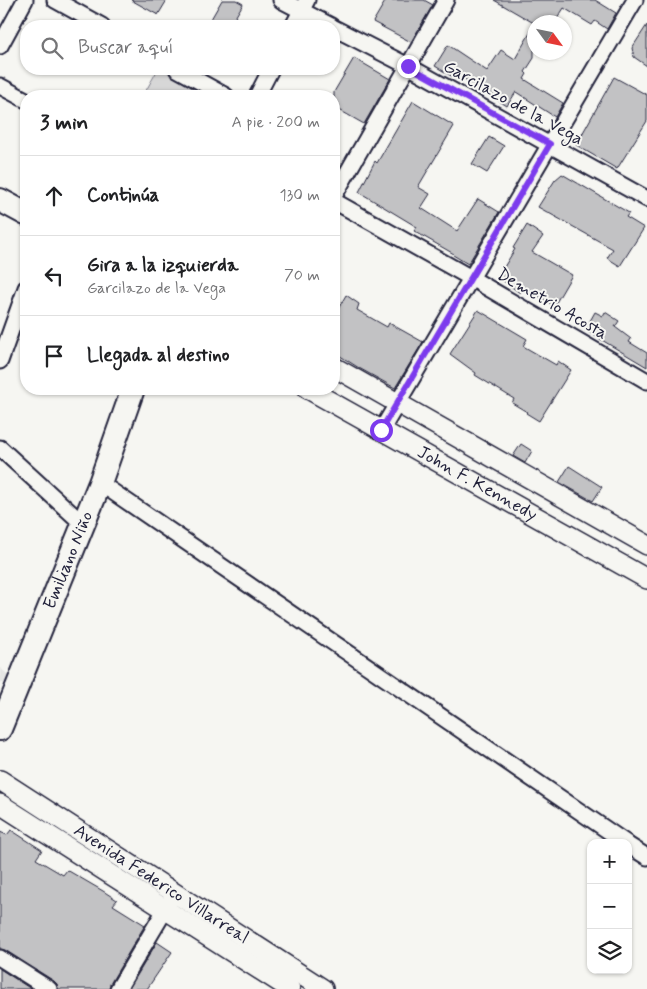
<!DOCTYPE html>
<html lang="es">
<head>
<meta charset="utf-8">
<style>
  :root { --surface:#fff; --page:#f2f2f2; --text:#202124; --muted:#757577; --line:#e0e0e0 }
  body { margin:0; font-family:Mynerve,sans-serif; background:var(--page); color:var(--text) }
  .controls { position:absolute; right:15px; bottom:15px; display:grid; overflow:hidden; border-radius:10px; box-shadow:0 1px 4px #0004 }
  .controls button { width:45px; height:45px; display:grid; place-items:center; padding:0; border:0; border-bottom:1px solid var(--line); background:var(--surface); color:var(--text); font:25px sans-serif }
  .compass { position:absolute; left:527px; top:15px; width:45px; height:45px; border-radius:50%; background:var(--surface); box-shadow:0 1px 4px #0004; rotate:123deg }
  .stop { position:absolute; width:15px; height:15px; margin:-11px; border:4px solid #7c3aed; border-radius:50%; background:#fff }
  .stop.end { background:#7c3aed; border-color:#fff; box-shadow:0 1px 5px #0008 }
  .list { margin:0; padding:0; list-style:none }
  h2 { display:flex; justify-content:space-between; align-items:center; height:65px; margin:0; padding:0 20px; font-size:21px }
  h2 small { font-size:16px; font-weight:400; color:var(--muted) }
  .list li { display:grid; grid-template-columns:32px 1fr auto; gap:15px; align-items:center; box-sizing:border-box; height:80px; padding:0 20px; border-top:1px solid var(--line) }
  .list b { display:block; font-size:19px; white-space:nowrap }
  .list p { margin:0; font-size:16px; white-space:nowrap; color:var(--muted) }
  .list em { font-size:16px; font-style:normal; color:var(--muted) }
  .icon { flex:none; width:28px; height:28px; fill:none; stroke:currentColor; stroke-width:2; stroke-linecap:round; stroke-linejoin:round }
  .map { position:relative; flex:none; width:647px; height:989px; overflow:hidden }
  .search { position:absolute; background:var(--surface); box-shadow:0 1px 4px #0004; left:20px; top:20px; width:320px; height:55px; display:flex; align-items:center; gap:12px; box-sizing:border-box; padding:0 18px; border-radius:20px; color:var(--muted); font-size:19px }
  .panel { position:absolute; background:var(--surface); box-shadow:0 1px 4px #0004; left:20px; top:90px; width:320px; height:305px; border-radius:20px }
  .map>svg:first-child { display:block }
  .built { fill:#e6e6e4 }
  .green { fill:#d7d7d7; stroke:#7c7c89 }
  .building { fill:#c2c2c4; stroke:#22223b }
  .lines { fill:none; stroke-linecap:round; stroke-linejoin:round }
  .minor-casing { stroke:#22223b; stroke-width:19 }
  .tertiary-casing { stroke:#22223b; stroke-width:22 }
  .secondary-casing { stroke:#22223b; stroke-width:26 }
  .minor { stroke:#f6f6f2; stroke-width:15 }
  .tertiary { stroke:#f6f6f2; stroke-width:19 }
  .secondary { stroke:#f6f6f2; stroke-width:22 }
  .route { stroke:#7c3aed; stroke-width:6 }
  .labels { text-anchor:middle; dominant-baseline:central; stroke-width:4; stroke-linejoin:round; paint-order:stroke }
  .street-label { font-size:18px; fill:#22223b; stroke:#f6f6f2 }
</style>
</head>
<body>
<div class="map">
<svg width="647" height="989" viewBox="0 0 647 989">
  <rect width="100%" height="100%" fill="#f6f6f2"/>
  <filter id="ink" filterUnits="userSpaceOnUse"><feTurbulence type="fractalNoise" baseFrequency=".02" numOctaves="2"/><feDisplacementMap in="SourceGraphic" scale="10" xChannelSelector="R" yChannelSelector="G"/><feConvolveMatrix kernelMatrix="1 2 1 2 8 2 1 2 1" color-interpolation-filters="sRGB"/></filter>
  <g filter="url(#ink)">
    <path class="built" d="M 0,668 L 12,678 L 9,685 L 0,682 Z"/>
    <path class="green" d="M 158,69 L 177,69 L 226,96 L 143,96 Z"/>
    <g class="building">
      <path d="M 131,0 L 167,0 L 158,15 Z"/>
      <path d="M 222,0 L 236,0 L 243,4 L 230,26 L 207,26 Z"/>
      <path d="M 386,0 L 424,0 L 433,5 L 411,42 L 373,22 Z"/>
      <path d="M 494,0 L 595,0 L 616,13 L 607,29 L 595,21 L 592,25 L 564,8 L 555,22 L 532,22 Z"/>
      <path d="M 647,25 L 647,66 L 634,57 L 632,48 Z"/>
      <path d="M 534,26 L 534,58 L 525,72 L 527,74 L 524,79 L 563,103 L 555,117 L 516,92 L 507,106 L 463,78 L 461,82 L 435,66 L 448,45 L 487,71 L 501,50 L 515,59 Z"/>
      <path d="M 354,58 L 390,79 L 364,124 L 334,107 L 334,92 Z"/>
      <path d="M 614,77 L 647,95 L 647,121 L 617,169 L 576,145 Z"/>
      <path d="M 413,101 L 454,126 L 418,187 L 430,194 L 421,208 L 457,231 L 478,199 L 499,212 L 468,264 L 453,255 L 454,254 L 414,231 L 417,227 L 359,192 L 375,161 L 377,163 Z"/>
      <path d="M 489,137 L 504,146 L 487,173 L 472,164 Z"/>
      <path d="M 562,174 L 629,213 L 626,217 L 644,228 L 620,266 L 607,258 L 613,249 L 538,207 L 555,180 Z"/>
      <path d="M 527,225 L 543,236 L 532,252 L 572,275 L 554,306 L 524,287 L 520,293 L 498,277 L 515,249 L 513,248 Z"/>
      <path d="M 346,295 L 359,304 L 357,310 L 387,327 L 389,323 L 423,342 L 395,388 L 359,368 L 334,352 L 334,316 Z"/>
      <path d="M 478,310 L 527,339 L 523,346 L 556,365 L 558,361 L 571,370 L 539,421 L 526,413 L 527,412 L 512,403 L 514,399 L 475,375 L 476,373 L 450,354 Z"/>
      <path d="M 595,312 L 603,316 L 605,312 L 619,321 L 615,327 L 631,339 L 629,342 L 647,353 L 647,367 L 585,330 Z"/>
      <path d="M 521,444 L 532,451 L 525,463 L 513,456 Z"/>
      <path d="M 569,466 L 602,487 L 593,501 L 559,482 Z"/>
      <path d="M 11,830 L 42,850 L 36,859 L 63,875 L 67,870 L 103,891 L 117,900 L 113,905 L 145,925 L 110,984 L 109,989 L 58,989 L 57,984 L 54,981 L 5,950 L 0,949 L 0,832 L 7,835 Z"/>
      <path d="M 157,942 L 172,952 L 147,989 L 129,989 Z"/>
      <path d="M 0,969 L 31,989 L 0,989 Z"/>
    </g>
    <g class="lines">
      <defs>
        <g id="minor">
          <path d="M 55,0 L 102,26"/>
          <path d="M 281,0 L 331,26"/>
          <path d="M 293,26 L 307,0"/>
          <path d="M 334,28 L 408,66 L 647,199"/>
          <path d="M 0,46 L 25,0"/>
          <path d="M 177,69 L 226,96"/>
          <path d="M 0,86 L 26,100"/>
          <path d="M 257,96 L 271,69"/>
          <path d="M 334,196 L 446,0"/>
          <path d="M 334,201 L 471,278 L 647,381"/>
          <path d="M 0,361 L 26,288"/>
          <path d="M 381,431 L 635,0"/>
          <path d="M 0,448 L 83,524"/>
          <path d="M 100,483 L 626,843"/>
          <path d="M 628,845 L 647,857"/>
          <path d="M 0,958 L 49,989"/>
          <path d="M 118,989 L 171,900"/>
        </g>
        <g id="tertiary">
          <path d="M 334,367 L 647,545"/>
          <path id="s1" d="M 308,389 L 647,579"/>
          <path id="s2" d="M 0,780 L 323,989"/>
          <path d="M 0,804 L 290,989"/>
        </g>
        <g id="secondary">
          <path d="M 0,200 L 26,214"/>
          <path id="s3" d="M 0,729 L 100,483 L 133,389"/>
        </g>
      </defs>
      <use href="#minor" class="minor-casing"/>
      <use href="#tertiary" class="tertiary-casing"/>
      <use href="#secondary" class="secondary-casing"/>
      <use href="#minor" class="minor"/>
      <use href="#tertiary" class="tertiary"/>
      <use href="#secondary" class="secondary"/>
    </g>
  </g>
  <g class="lines" filter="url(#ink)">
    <path class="route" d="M 381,430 L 550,144 L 408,66"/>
  </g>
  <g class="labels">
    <g class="street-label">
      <text transform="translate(513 103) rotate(29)">Garcilazo de la Vega</text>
      <text transform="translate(552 304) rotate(30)">Demetrio Acosta</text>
      <text stroke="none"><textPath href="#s1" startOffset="194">John F. Kennedy</textPath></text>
      <text stroke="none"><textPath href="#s3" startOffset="182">Emiliano Niño</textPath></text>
      <text stroke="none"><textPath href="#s2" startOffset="192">Avenida Federico Villarreal</textPath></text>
    </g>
  </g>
</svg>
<div class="controls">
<button>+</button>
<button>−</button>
<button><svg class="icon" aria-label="layers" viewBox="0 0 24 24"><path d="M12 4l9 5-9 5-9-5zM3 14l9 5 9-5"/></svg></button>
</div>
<svg class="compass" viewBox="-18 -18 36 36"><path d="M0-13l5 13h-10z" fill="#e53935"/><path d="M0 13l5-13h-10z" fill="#757577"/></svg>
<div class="stop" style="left:381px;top:430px"></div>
<div class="stop end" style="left:408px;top:66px"></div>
<div class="search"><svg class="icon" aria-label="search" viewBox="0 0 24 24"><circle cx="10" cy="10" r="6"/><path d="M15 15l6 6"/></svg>Buscar aquí</div>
<section class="panel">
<h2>3 min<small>A pie · 200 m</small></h2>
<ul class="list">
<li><svg class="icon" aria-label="ahead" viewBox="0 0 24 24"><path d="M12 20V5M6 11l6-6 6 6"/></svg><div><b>Continúa</b></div><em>130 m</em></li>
<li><svg class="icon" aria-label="left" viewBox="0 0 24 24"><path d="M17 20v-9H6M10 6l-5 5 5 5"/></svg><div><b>Gira a la izquierda</b><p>Garcilazo de la Vega</p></div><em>70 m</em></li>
<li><svg class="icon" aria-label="arrive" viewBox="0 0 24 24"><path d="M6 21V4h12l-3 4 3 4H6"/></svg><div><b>Llegada al destino</b></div></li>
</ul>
</section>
</div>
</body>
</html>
